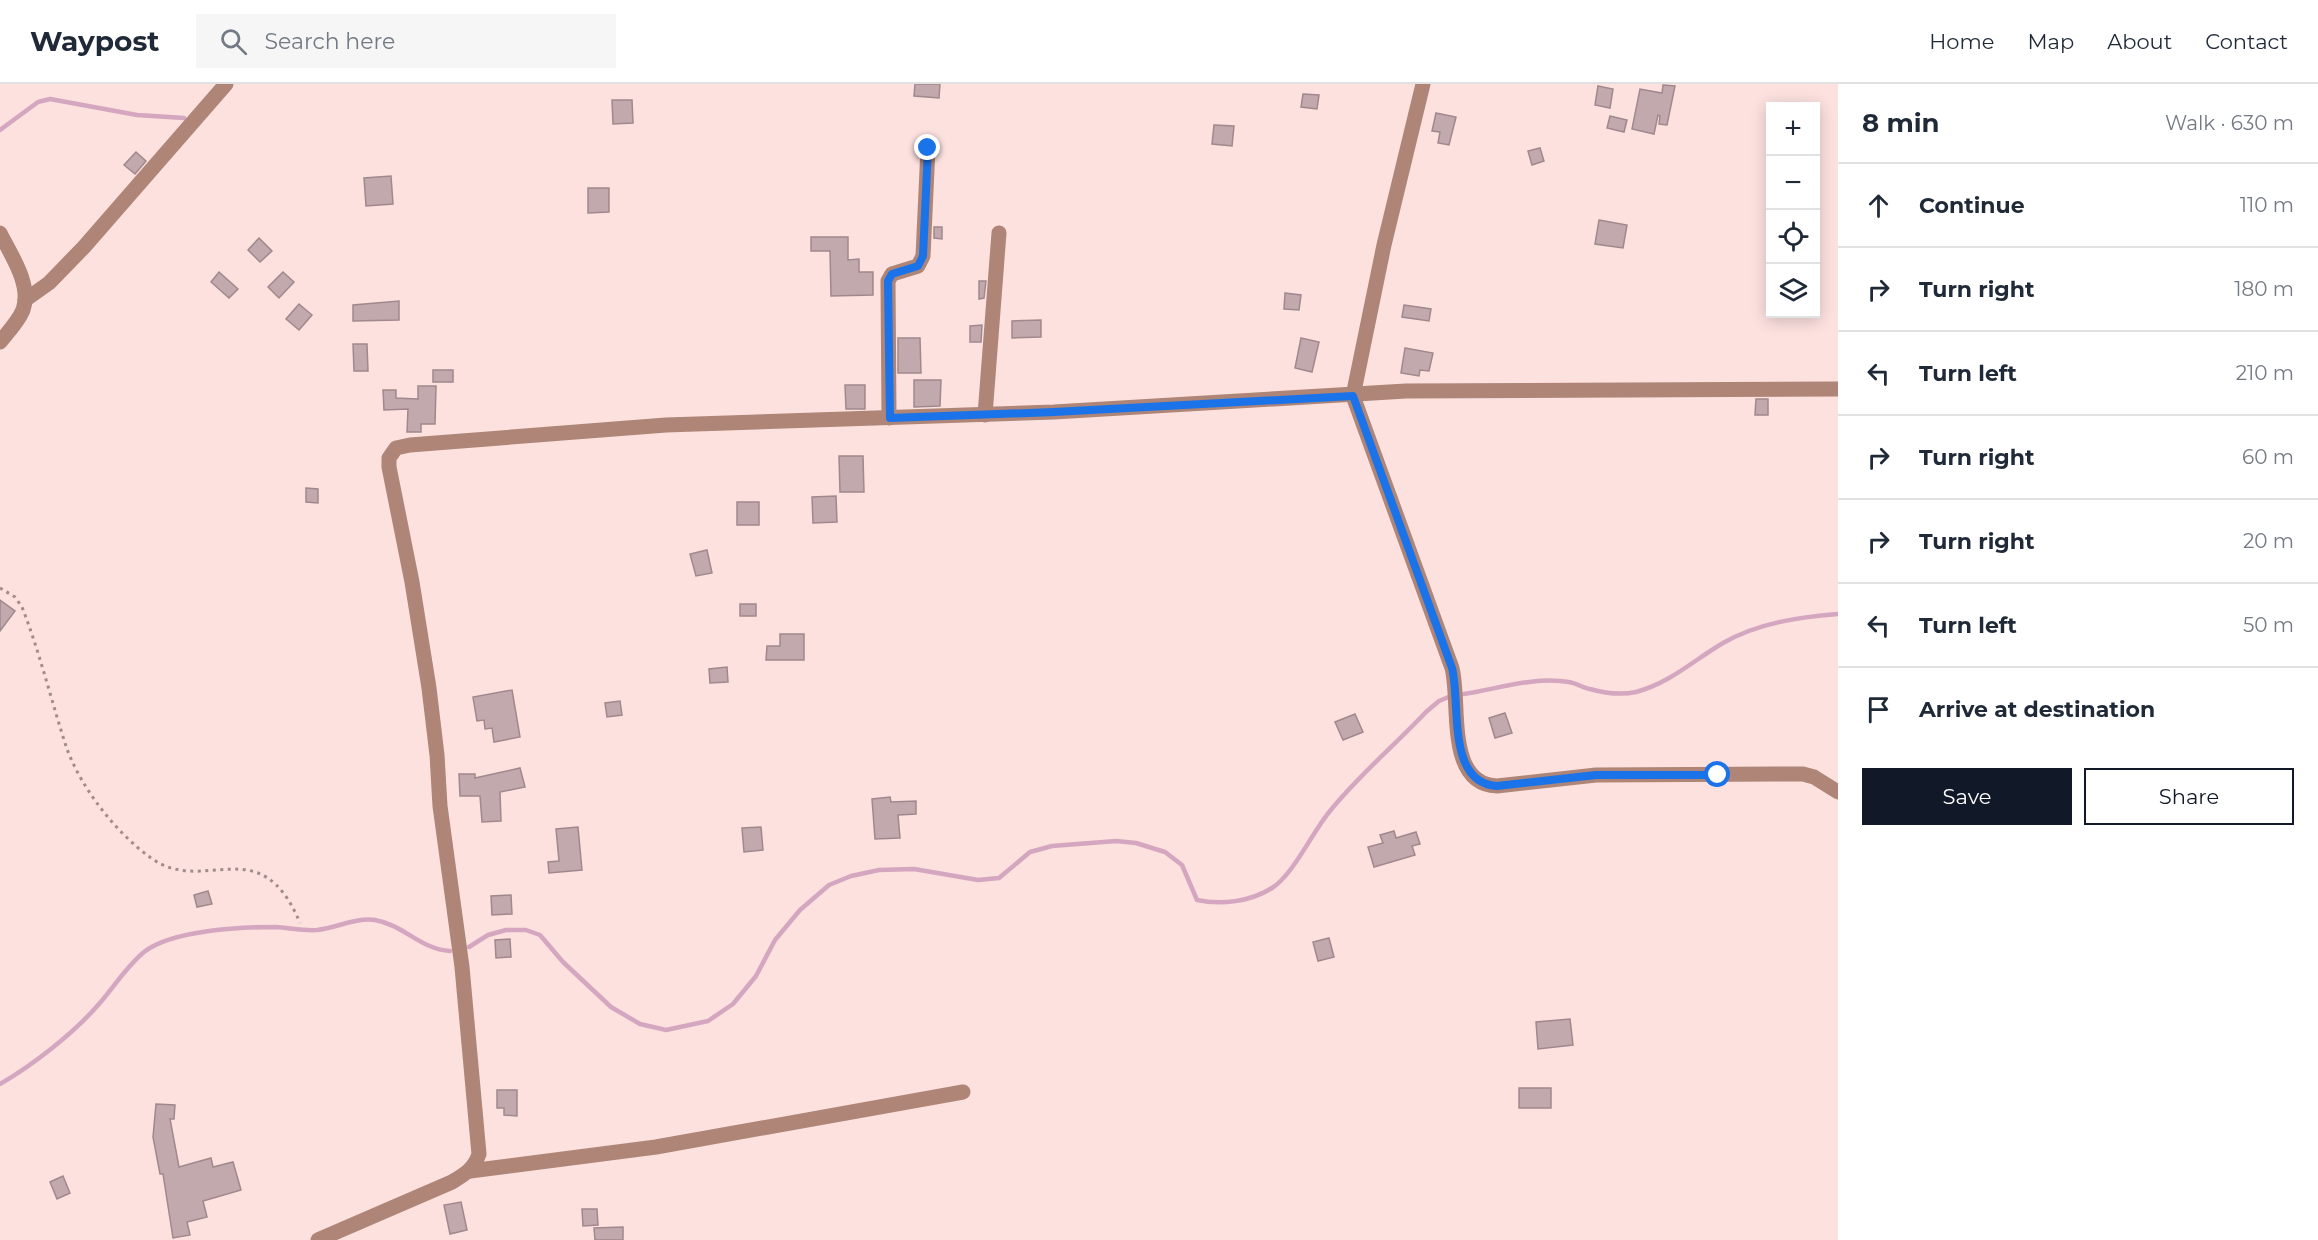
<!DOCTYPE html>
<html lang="en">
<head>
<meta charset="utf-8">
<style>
  :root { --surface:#fff; --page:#f6f6f7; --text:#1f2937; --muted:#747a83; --line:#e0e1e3; --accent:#111827 }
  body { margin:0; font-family:Montserrat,sans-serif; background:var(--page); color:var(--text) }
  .controls { position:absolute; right:18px; top:18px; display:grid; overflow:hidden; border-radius:0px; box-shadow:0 3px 15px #0003 }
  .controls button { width:54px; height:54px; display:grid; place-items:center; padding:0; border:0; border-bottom:2px solid var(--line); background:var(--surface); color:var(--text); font:30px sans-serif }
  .stop { position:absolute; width:18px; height:18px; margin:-14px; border:4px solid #1a73e8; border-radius:50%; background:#fff }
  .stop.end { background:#1a73e8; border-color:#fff; box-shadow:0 2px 6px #0008 }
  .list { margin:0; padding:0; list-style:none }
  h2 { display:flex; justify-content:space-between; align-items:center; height:78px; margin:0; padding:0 24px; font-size:26px }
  h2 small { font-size:20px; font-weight:400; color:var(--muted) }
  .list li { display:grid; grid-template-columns:39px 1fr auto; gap:18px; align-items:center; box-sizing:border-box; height:84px; padding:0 24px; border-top:2px solid var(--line) }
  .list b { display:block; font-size:22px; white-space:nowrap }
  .list em { font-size:20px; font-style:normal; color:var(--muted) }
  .actions { display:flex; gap:12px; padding:18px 24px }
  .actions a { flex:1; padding:14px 0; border:2px solid var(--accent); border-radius:0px; text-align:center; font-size:21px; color:var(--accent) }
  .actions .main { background:var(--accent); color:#fff }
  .icon { flex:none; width:33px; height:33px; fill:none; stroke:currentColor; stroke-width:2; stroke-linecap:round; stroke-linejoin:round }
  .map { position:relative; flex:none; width:1838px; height:1156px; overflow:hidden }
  header { display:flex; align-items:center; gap:36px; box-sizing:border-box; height:84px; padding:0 30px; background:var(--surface); border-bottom:2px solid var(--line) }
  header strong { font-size:28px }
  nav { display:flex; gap:33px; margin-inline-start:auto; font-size:21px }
  .search { width:420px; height:54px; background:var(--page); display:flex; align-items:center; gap:15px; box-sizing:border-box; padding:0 21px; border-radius:0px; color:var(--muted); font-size:22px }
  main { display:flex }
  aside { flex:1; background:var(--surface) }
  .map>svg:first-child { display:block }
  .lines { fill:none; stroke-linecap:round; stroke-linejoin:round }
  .stream { stroke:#d4a6c0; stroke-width:4.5 }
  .building { fill:#c2a9ae; stroke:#a0888d; stroke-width:1.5 }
  .path { stroke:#9f8c8b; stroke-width:3; stroke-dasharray:3 4.5; stroke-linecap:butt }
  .minor { stroke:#ae8576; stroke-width:15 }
  .route { stroke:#1a73e8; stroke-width:8 }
</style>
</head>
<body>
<header>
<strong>Waypost</strong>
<div class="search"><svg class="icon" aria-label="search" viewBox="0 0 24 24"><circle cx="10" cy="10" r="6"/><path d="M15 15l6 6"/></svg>Search here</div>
<nav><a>Home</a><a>Map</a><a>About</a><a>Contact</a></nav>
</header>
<main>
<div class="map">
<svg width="1838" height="1156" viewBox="0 0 1838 1156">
  <rect width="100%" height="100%" fill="#fce1df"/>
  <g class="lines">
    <g class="stream">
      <path d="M 0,46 L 38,18 L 50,15 L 137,31 L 184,34"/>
      <path d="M 1464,610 C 1497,605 1535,592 1569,598 C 1576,599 1583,604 1590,605 C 1604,609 1622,611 1636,608 C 1670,599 1694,576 1723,559 C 1758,539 1799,533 1838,530"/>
      <path d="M 469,863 L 488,851 L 506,846 L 526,846 L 540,851 L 563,878 L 611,923 L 640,940 L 666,946 L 708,937 L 733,920 L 756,892 L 775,856 L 800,826 L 829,801 L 851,792 L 879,786 L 914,785 L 978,796 L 999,794 L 1030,768 L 1052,762 L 1116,757 L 1136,759 L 1165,768 L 1182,781 L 1197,816 C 1221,821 1250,818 1272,804 C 1293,791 1313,747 1330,727 C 1358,692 1395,661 1426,628 L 1439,617 L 1451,612"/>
      <path d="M 0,1000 C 33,981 74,949 99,920 C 114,903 126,883 144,868 C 172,846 241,843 276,843 C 290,844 304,847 317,846 C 337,844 356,833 375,836 C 404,841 420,865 450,867"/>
    </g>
  </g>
  <g class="building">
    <path d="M 915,0 L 940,0 L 939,14 L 914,12 Z"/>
    <path d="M 1663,1 L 1675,2 L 1667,41 L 1659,40 L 1660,32 L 1658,31 L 1654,50 L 1632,45 L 1640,5 L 1662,9 Z"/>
    <path d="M 1598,2 L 1613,5 L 1610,24 L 1595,21 Z"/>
    <path d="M 1303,10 L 1319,11 L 1317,25 L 1301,23 Z"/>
    <path d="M 612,16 L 632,16 L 633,39 L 613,40 Z"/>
    <path d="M 1436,29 L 1456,33 L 1449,61 L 1438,59 L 1440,48 L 1432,47 Z"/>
    <path d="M 1610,32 L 1627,36 L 1624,48 L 1607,44 Z"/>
    <path d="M 1214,41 L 1234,42 L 1232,62 L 1212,60 Z"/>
    <path d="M 1540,64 L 1544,77 L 1532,81 L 1528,67 Z"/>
    <path d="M 136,68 L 146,77 L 135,90 L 124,81 Z"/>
    <path d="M 391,92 L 393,120 L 366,122 L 364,94 Z"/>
    <path d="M 588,104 L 609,104 L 609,128 L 588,129 Z"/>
    <path d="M 1599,136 L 1627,141 L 1623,164 L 1595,160 Z"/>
    <path d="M 934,143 L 942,143 L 942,155 L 934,154 Z"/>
    <path d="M 811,153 L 848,153 L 848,176 L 859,175 L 859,188 L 873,188 L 873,211 L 831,212 L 830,167 L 811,167 Z"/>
    <path d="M 259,154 L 272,167 L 260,178 L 248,166 Z"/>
    <path d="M 219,188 L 238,205 L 229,214 L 211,198 Z"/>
    <path d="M 283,188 L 294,198 L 279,214 L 268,203 Z"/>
    <path d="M 979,197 L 986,197 L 984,214 L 979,215 Z"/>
    <path d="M 1285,209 L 1301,211 L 1299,226 L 1284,225 Z"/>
    <path d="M 399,217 L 399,236 L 353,237 L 353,221 Z"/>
    <path d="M 299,220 L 312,231 L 299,246 L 286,235 Z"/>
    <path d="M 1404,221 L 1431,225 L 1429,237 L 1402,233 Z"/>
    <path d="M 1041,236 L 1041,253 L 1012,254 L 1012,237 Z"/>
    <path d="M 982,241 L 981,258 L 970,258 L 970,242 Z"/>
    <path d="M 898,254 L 920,254 L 921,289 L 898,289 Z"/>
    <path d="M 1301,254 L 1319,258 L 1312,288 L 1295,284 Z"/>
    <path d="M 353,260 L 367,260 L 368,287 L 354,287 Z"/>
    <path d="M 1405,264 L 1433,269 L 1429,287 L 1420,286 L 1419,292 L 1401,289 Z"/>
    <rect x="433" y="286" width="20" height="12"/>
    <path d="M 914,296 L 941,296 L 940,322 L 914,323 Z"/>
    <path d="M 845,301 L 865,301 L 865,325 L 846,325 Z"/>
    <path d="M 418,302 L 436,302 L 435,340 L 421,340 L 421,348 L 407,348 L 408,325 L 384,326 L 383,306 L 396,306 L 396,314 L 418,315 Z"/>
    <path d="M 1756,315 L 1768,315 L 1768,331 L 1755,331 Z"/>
    <path d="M 839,372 L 863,372 L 864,408 L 840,408 Z"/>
    <path d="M 306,404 L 318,405 L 318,419 L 306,418 Z"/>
    <path d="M 836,412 L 837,438 L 813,439 L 812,413 Z"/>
    <rect x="737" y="418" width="22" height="23"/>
    <path d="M 707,466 L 712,489 L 696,492 L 690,470 Z"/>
    <path d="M 0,516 L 15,527 L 0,547 Z"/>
    <rect x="740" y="520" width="16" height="12"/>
    <path d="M 780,550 L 804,550 L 804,576 L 766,576 L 767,562 L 780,562 Z"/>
    <path d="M 727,583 L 728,598 L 710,599 L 709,585 Z"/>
    <path d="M 512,606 L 520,653 L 494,658 L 492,644 L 485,645 L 484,636 L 477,637 L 473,613 Z"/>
    <path d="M 620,617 L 622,631 L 607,633 L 605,619 Z"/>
    <path d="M 1505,629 L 1512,649 L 1495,654 L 1489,634 Z"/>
    <path d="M 1355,630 L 1363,648 L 1343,656 L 1335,638 Z"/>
    <path d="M 520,684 L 525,703 L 500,708 L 501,737 L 482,738 L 480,712 L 460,712 L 459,690 L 475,690 L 475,694 Z"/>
    <path d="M 890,713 L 891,718 L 916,717 L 916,730 L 898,731 L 900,754 L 875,755 L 872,715 Z"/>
    <path d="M 578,743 L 582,786 L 549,789 L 548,778 L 559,777 L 556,745 Z"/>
    <path d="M 761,743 L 763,766 L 744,768 L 742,744 Z"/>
    <path d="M 1394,747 L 1396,754 L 1416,748 L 1420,760 L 1412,762 L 1415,771 L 1374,783 L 1368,763 L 1383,759 L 1380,751 Z"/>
    <path d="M 208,807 L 212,820 L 197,823 L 194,811 Z"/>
    <path d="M 511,811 L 512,830 L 492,831 L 491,812 Z"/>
    <path d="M 1329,854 L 1334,873 L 1318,877 L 1313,858 Z"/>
    <path d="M 510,855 L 511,873 L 496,874 L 495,856 Z"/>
    <path d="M 1570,935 L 1573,961 L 1538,965 L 1536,938 Z"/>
    <rect x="1519" y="1004" width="32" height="20"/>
    <path d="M 497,1006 L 517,1006 L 517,1032 L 504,1031 L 504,1024 L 497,1024 Z"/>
    <path d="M 156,1020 L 175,1021 L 174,1035 L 170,1035 L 179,1083 L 211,1074 L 213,1083 L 233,1078 L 241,1106 L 203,1117 L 207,1133 L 187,1138 L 190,1151 L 173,1154 L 163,1090 L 160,1090 L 153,1053 Z"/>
    <path d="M 63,1092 L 70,1109 L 57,1115 L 50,1098 Z"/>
    <path d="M 461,1118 L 467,1146 L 450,1150 L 444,1121 Z"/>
    <path d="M 582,1125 L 597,1125 L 598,1141 L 583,1142 Z"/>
    <path d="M 623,1143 L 623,1156 L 595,1156 L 594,1144 Z"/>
  </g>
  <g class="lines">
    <path class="path" d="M 0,504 L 15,513 L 22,523 C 40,569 51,616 66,662 C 80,703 116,749 151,774 C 205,813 260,743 300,839"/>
    <g class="minor">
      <path d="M 1423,0 L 1384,161 L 1353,312 L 1452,584 C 1461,619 1445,700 1497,702 L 1596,691 L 1803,690 L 1814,693 L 1838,708"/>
      <path d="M 0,149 C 11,171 32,201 23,226 C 18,238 8,248 0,258"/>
      <path d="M 25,216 L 49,199 L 84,163 L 226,0"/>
      <path d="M 985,331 L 999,149"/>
      <path d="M 889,334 L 888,197 L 892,190 L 918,182 L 923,172 L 928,64"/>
      <path d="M 470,1087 L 656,1063 L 963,1008"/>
      <path d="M 318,1156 L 452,1098 C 465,1090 474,1085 479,1070 L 462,883 L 440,722 L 437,671 L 429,604 L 412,498 L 389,383 L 389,374 L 396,364 L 410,361 L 666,341 L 1054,328 L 1406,307 L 1838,305"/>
    </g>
  </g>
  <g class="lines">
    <path class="route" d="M 928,64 L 923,172 L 918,182 L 892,190 L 888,197 L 890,334 L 1054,328 L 1353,312 L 1452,584 C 1461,619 1446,699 1497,702 L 1596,691 L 1718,691"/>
  </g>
</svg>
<div class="controls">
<button>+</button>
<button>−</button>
<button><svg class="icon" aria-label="locate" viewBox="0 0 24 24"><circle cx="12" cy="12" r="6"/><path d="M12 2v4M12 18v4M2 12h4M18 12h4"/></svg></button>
<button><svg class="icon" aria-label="layers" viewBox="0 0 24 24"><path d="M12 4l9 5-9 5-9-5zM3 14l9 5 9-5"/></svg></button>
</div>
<div class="stop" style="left:1718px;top:691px"></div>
<div class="stop end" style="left:928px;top:64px"></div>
</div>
<aside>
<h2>8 min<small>Walk · 630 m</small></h2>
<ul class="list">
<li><svg class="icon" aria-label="ahead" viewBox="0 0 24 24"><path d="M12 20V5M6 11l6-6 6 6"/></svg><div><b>Continue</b></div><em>110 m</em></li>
<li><svg class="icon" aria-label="right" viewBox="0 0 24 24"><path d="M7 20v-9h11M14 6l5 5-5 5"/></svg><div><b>Turn right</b></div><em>180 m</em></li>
<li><svg class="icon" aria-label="left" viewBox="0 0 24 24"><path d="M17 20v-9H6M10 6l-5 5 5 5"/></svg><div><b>Turn left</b></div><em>210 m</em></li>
<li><svg class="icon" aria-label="right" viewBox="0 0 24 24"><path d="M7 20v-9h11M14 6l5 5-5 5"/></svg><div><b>Turn right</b></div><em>60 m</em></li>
<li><svg class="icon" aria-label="right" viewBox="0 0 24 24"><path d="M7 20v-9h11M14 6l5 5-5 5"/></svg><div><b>Turn right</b></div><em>20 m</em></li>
<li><svg class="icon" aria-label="left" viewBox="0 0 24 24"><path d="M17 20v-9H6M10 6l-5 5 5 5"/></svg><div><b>Turn left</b></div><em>50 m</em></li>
<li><svg class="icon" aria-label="arrive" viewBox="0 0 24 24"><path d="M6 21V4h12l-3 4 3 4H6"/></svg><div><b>Arrive at destination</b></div></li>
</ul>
<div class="actions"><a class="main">Save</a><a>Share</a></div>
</aside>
</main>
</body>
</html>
